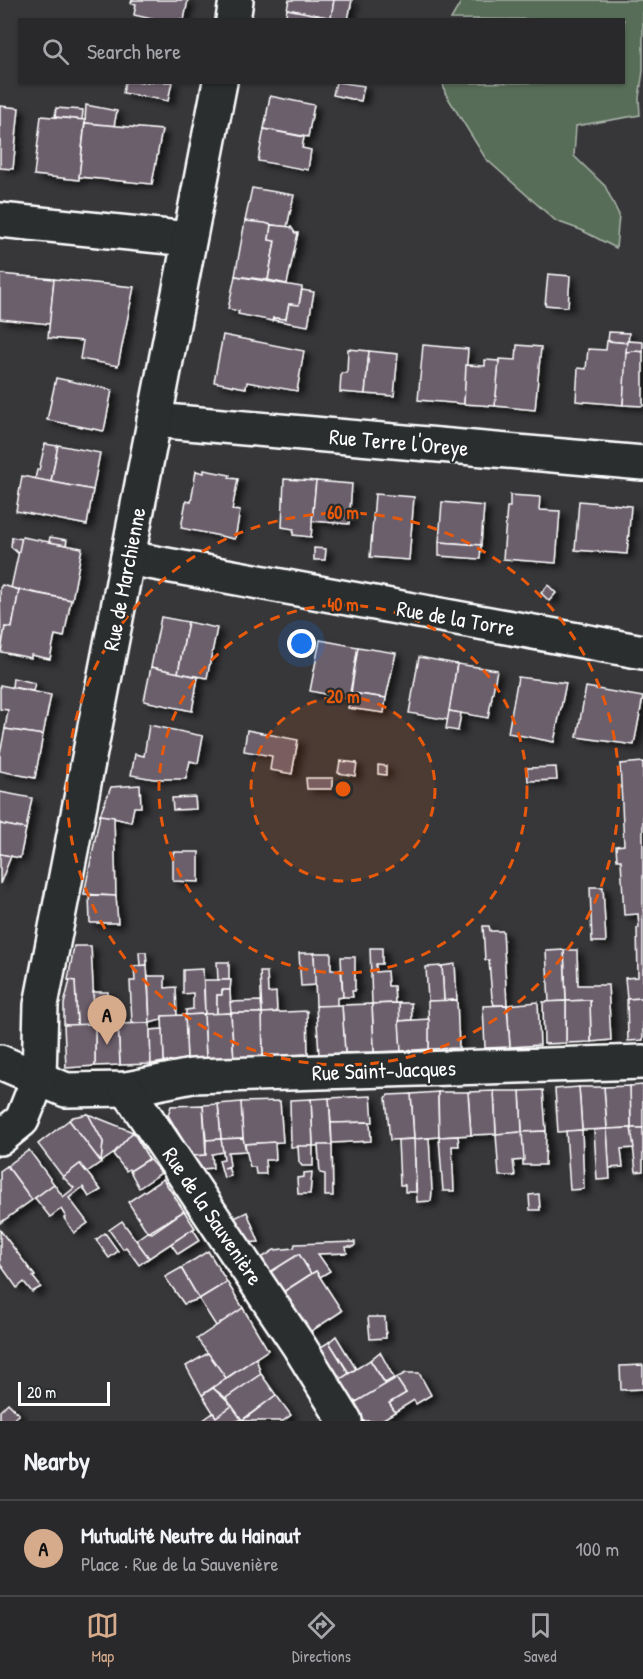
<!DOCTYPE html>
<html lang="en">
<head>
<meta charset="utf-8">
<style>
  :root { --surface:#29292c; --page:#313134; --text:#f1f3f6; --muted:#a5a6a9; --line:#454548; --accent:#d6ab8b }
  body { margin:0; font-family:"Patrick Hand",sans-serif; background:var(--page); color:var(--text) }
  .scale { position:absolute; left:18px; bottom:15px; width:92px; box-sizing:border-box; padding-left:6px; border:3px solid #fff; border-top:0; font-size:16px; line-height:21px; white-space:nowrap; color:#fff; -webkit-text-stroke:4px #2a2d2e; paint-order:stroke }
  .you { position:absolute; left:302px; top:644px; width:21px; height:21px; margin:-15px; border:4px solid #fff; border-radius:50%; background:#1a73e8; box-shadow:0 0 0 9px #1a73e833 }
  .badge { display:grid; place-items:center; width:39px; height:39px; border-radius:50%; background:var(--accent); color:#111; font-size:20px; font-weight:700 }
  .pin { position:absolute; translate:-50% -50px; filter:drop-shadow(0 2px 3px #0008) }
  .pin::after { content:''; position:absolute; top:32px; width:21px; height:18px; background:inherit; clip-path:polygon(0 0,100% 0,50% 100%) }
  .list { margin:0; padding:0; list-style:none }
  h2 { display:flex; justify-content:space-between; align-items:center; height:78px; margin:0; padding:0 24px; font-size:26px }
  h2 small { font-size:20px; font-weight:400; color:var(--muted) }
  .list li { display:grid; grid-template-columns:39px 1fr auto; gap:18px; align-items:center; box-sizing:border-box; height:96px; padding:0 24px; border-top:2px solid var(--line) }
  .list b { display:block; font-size:22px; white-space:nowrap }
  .list p { margin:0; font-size:20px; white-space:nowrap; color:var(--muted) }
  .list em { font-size:20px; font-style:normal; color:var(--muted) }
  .icon { flex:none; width:33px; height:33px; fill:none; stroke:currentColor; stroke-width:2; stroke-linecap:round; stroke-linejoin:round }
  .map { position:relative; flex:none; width:643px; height:1421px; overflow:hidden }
  .search { position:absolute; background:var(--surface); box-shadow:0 2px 4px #0004; left:18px; right:18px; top:18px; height:66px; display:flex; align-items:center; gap:15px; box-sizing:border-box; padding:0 21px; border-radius:0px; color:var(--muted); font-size:22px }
  .sheet { height:174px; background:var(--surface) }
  nav { display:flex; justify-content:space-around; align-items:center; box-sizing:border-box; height:84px; border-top:2px solid var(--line); background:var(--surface); font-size:16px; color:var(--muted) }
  nav a { display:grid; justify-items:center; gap:3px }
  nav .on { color:var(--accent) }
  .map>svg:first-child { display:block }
  .green { fill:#586d58; stroke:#acb6ac; stroke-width:1.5 }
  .building { fill:#6c5e6c; stroke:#fff; stroke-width:1.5; filter:url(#shadow) }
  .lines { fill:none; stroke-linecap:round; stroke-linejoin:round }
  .minor-casing { stroke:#fff; stroke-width:38 }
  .minor { stroke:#2a2d2e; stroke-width:33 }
  .ring { fill:none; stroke:#e8590c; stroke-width:3; stroke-dasharray:10 8 }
  .labels { text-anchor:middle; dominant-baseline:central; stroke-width:4.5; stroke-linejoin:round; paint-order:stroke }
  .street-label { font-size:22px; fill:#fff; stroke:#2a2d2e }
  .centre { fill:#e8590c; stroke:#2a2d2e; stroke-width:3 }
  .ring-label { font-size:18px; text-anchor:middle; font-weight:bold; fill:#e8590c; stroke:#2a2d2e; stroke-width:4.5; stroke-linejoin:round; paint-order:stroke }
</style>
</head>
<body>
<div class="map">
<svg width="643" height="1421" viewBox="0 0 643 1421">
  <defs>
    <filter id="shadow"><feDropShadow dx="6" dy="4" stdDeviation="3" flood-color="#0009"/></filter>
  </defs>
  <rect width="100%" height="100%" fill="#37373a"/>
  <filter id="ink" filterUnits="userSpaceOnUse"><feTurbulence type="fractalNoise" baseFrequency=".0167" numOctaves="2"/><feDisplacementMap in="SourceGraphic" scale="12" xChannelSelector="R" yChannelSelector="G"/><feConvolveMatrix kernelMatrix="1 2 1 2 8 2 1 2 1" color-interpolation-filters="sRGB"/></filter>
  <g filter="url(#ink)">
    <path class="green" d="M 462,0 L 643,0 L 643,71 L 639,98 L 640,115 L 576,126 L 574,156 L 605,186 L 619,215 L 616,248 L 581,230 L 556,221 L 486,159 L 445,93 L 443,83 L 624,82 L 624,20 L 451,19 Z"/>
    <g class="building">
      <path d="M 132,0 L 188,0 L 184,20 L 156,20 L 134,15 L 136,4 L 131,3 Z"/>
      <path d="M 289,0 L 334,0 L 331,18 L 287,9 Z"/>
      <path d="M 334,0 L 352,0 L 348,20 L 331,18 Z"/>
      <path d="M 287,9 L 328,17 L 328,20 L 285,20 Z"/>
      <path d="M 125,82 L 172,82 L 168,101 L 123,93 Z"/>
      <path d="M 336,82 L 364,86 L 361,101 L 333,95 Z"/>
      <path d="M 270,96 L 314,105 L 308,137 L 264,129 Z"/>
      <path d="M 86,105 L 117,111 L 114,126 L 85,123 Z"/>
      <path d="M 0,106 L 19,108 L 13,169 L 0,168 Z"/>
      <path d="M 56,108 L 83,110 L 82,120 L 55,117 Z"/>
      <path d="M 41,116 L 85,120 L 79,180 L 34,175 Z"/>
      <path d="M 85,123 L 162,130 L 152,184 L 79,177 Z"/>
      <path d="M 264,129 L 304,137 L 302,148 L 311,150 L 308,170 L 258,161 Z"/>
      <path d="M 252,188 L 294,195 L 287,227 L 245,221 Z"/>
      <path d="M 245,221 L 265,223 L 271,225 L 269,240 L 275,241 L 268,280 L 235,276 Z"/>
      <path d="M 271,225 L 291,227 L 295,233 L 298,233 L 287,284 L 268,280 L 275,241 L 269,240 Z"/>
      <path d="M 0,274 L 54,279 L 50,324 L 0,319 Z"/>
      <path d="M 548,274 L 570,276 L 568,307 L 545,305 Z"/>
      <path d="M 235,276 L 302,287 L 299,305 L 289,304 L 286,319 L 273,318 L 272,321 L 238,314 L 239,311 L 228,309 Z"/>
      <path d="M 54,279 L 134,287 L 118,366 L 80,359 L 83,341 L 48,338 Z"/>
      <path d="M 302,290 L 314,292 L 308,326 L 273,320 L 273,318 L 286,319 L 289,304 L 299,305 Z"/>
      <path d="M 609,332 L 629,333 L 628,343 L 608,341 Z"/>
      <path d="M 223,335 L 304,351 L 297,391 L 247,382 L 246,388 L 214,382 Z"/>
      <path d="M 607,341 L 628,343 L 623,405 L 576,401 L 578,368 L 586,369 L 588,349 L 606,350 Z"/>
      <path d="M 627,341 L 643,342 L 643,352 L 626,352 Z"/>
      <path d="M 423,345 L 468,349 L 464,404 L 418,400 Z"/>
      <path d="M 517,345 L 541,347 L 535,410 L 495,406 L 499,359 L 516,360 Z"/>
      <path d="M 348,349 L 369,351 L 365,394 L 340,392 L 341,373 L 347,373 Z"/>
      <path d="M 369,351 L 398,354 L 394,396 L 365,394 Z"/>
      <path d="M 636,351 L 643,352 L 643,406 L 623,405 L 626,352 Z"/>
      <path d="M 485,360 L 499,361 L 495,406 L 464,404 L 466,365 L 485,366 Z"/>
      <path d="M 56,378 L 112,390 L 104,431 L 47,420 Z"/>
      <path d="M 45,444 L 58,446 L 51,482 L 35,479 L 37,470 L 39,470 Z"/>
      <path d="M 58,445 L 100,453 L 93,490 L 51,482 Z"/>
      <path d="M 204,470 L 230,475 L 229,478 L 238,479 L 232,510 L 240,511 L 235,539 L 181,528 L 186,501 L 191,502 L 196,471 L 204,473 Z"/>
      <path d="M 22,476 L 93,490 L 87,525 L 16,511 Z"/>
      <path d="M 284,479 L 316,481 L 311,537 L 293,535 L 294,529 L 282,527 Z"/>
      <path d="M 316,481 L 352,484 L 349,524 L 312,521 Z"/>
      <path d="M 375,494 L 414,497 L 409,560 L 370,557 Z"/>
      <path d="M 510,495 L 540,497 L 539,510 L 560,511 L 556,563 L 503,559 L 507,507 L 510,507 Z"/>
      <path d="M 579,501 L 631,506 L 627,554 L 575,550 Z"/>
      <path d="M 442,502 L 484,506 L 481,545 L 439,542 Z"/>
      <path d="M 12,537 L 22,539 L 19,554 L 11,547 Z"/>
      <path d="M 22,537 L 82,548 L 72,600 L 11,588 Z"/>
      <path d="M 50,537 L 67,540 L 66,545 L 49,542 Z"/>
      <path d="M 439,542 L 481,545 L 480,559 L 439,556 Z"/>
      <path d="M 314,548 L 326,549 L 325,560 L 314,560 Z"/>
      <path d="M 2,585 L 19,590 L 12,628 L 5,627 L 1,652 L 0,588 Z"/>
      <path d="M 548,585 L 556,593 L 549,601 L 541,593 Z"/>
      <path d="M 19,590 L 71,600 L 64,637 L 55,635 L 50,659 L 31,655 L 31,658 L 1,652 L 5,627 L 12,628 Z"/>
      <path d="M 161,617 L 188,622 L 178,673 L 151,667 Z"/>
      <path d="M 188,622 L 217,628 L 207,678 L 178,673 Z"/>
      <path d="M 320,640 L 358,647 L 349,699 L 310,691 Z"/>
      <path d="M 358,647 L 396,653 L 386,698 L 351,693 Z"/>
      <path d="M 419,657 L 457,664 L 448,720 L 409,713 Z"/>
      <path d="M 457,664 L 497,670 L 488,718 L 449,711 Z"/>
      <path d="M 151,667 L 198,677 L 192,711 L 144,701 Z"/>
      <path d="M 518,677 L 566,683 L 554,742 L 508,733 Z"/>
      <path d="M 13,678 L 35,683 L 33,691 L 12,687 Z"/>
      <path d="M 0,685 L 51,695 L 43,735 L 5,729 L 8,710 L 0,709 Z"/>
      <path d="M 586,687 L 643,697 L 634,745 L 577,737 Z"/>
      <path d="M 351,693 L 386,698 L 384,713 L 348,708 Z"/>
      <path d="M 449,711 L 461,713 L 458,731 L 446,729 Z"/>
      <path d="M 149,725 L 203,736 L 198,763 L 190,761 L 186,779 L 154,779 L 131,775 L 135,754 L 144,756 Z"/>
      <path d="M 5,729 L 43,735 L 35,778 L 0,771 L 0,753 Z"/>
      <path d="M 247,730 L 298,740 L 292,774 L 270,770 L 272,756 L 244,751 Z"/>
      <path d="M 340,761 L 357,763 L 355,776 L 338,773 Z"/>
      <path d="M 643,762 L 643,998 L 627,999 L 625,978 L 638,977 L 637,928 L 639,928 L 638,914 L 624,915 L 621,860 L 617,860 L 616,846 L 624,845 L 620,764 Z"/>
      <path d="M 378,765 L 386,766 L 386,775 L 378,774 Z"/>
      <path d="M 556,767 L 557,780 L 528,781 L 527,768 Z"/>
      <path d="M 306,778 L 333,778 L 333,786 L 331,789 L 307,789 Z"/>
      <path d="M 140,785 L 141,807 L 134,807 L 131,822 L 100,815 L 111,787 Z"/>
      <path d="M 0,792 L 32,798 L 26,829 L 0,824 Z"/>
      <path d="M 195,797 L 196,809 L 173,810 L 172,798 Z"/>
      <path d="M 100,815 L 114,817 L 116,896 L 84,894 Z"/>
      <path d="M 0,824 L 26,829 L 20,858 L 0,854 Z"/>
      <path d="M 173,852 L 199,852 L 199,882 L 173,881 Z"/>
      <path d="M 0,854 L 11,856 L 0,884 Z"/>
      <path d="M 590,887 L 603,887 L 606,942 L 592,942 Z"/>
      <path d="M 89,895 L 116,896 L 118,923 L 90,923 Z"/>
      <path d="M 483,926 L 489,926 L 490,931 L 503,931 L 507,1005 L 494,1005 L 492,998 L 489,960 L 485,960 Z"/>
      <path d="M 74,946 L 91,946 L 95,1024 L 77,1025 L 75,981 L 68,980 Z"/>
      <path d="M 370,948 L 382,948 L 382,964 L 376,964 L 376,972 L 387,971 L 388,986 L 394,986 L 395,1003 L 372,1004 Z"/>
      <path d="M 564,950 L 577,950 L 578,985 L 608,985 L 611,1040 L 591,1042 L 590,1000 L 566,1001 Z"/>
      <path d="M 564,950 L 566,1001 L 549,1002 L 546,951 Z"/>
      <path d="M 139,952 L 146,952 L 147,965 L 140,966 Z"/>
      <path d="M 299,953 L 314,953 L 316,985 L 301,986 Z"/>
      <path d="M 314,953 L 331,953 L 331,970 L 341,970 L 343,997 L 337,998 L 337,1006 L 316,1006 Z"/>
      <path d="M 341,957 L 355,957 L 355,991 L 352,991 L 353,997 L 343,997 Z"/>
      <path d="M 217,962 L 229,962 L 229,980 L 218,980 Z"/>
      <path d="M 455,964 L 457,1000 L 444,1001 L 442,966 Z"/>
      <path d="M 147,965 L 150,1023 L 132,1023 L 130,981 L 135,981 L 134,966 Z"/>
      <path d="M 442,966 L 444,1001 L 428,1001 L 426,967 Z"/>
      <path d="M 203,969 L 205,1014 L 186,1015 L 186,1010 L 193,1009 L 193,993 L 183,994 L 183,970 Z"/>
      <path d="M 260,972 L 267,972 L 268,993 L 276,992 L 277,1012 L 262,1013 Z"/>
      <path d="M 148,976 L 165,976 L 165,988 L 176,987 L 177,1016 L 162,1016 L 161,1020 L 150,1023 Z"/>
      <path d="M 70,980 L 75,981 L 77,1025 L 64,1025 L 64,1004 Z"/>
      <path d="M 204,980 L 231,980 L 230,990 L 222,990 L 222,995 L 217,995 L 217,1014 L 205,1014 Z"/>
      <path d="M 222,990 L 230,990 L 231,1013 L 217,1014 L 217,995 L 222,995 Z"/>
      <path d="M 93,992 L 108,992 L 110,1024 L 95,1024 Z"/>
      <path d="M 643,998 L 643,1040 L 628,1041 L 627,999 Z"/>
      <path d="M 457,1000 L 459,1048 L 429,1049 L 428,1001 Z"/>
      <path d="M 590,1000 L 591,1042 L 566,1043 L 566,1001 Z"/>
      <path d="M 261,1001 L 262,1013 L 231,1013 L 230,1002 Z"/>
      <path d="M 566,1001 L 566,1043 L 544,1044 L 543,1002 Z"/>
      <path d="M 538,1002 L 540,1045 L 510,1047 L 507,1005 Z"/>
      <path d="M 399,1003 L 411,1003 L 412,1020 L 399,1021 Z"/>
      <path d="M 399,1003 L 401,1051 L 374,1052 L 372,1004 Z"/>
      <path d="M 372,1004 L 374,1052 L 345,1053 L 342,1005 Z"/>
      <path d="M 342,1005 L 345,1053 L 319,1055 L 316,1006 Z"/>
      <path d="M 507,1005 L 510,1047 L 485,1048 L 483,1006 Z"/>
      <path d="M 307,1011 L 308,1054 L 263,1057 L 262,1013 Z"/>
      <path d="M 231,1013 L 234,1059 L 206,1060 L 204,1014 Z"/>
      <path d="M 231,1013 L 262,1013 L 263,1057 L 234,1059 Z"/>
      <path d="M 204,1014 L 206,1060 L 187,1061 L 185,1015 Z"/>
      <path d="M 185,1015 L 187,1061 L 164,1062 L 162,1016 Z"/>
      <path d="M 429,1019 L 429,1049 L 401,1051 L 399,1021 Z"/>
      <path d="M 150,1023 L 151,1064 L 120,1065 L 118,1024 Z"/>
      <path d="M 95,1024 L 118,1024 L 120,1065 L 95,1066 Z"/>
      <path d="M 95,1024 L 95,1066 L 66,1068 L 64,1025 Z"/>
      <path d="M 163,1029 L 164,1062 L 151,1064 L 150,1030 Z"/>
      <path d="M 643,1085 L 643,1128 L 631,1128 L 630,1086 Z"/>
      <path d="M 630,1086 L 631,1128 L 607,1129 L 604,1087 Z"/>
      <path d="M 579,1087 L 604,1087 L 607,1129 L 582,1130 Z"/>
      <path d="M 579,1087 L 582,1130 L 558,1132 L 555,1089 Z"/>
      <path d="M 543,1090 L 546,1131 L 522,1132 L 520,1091 Z"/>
      <path d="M 494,1091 L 520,1091 L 522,1132 L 496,1134 Z"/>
      <path d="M 494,1091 L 496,1134 L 471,1135 L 468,1092 Z"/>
      <path d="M 438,1092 L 439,1137 L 414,1139 L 411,1094 Z"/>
      <path d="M 438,1092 L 468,1092 L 471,1135 L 439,1137 Z"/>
      <path d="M 411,1094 L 414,1139 L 390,1140 L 386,1098 L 388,1095 Z"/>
      <path d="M 371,1096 L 373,1122 L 331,1123 L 329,1098 Z"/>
      <path d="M 329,1098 L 332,1145 L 313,1146 L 311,1099 Z"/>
      <path d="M 311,1099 L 313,1146 L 291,1147 L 290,1100 Z"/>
      <path d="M 280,1101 L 283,1142 L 243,1144 L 241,1102 Z"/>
      <path d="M 241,1102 L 243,1138 L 221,1139 L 218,1104 Z"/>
      <path d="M 218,1104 L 221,1139 L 206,1140 L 203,1105 Z"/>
      <path d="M 203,1105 L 206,1155 L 192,1156 L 168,1115 L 171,1106 Z"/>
      <path d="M 88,1114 L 133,1132 L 113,1154 L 101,1162 L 103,1142 Z"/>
      <path d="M 88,1114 L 103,1142 L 101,1162 L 69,1120 L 73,1117 Z"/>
      <path d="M 69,1120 L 101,1162 L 87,1172 L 80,1164 L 63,1177 L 38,1144 Z"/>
      <path d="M 370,1122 L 371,1141 L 332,1143 L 331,1123 Z"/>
      <path d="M 631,1128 L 643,1128 L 643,1171 L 636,1172 Z"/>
      <path d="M 631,1128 L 634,1148 L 621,1149 L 623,1167 L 609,1168 L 607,1129 Z"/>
      <path d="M 607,1129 L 610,1179 L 597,1180 L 594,1130 Z"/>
      <path d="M 582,1130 L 584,1189 L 570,1190 L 566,1131 Z"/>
      <path d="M 546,1131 L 545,1165 L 523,1165 L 522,1132 Z"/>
      <path d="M 133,1132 L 149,1159 L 130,1171 L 129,1169 L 126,1171 L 113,1154 Z"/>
      <path d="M 522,1132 L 524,1160 L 513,1161 L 515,1176 L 499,1176 L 496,1134 Z"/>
      <path d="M 458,1136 L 459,1146 L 452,1146 L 454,1191 L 443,1191 L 439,1137 Z"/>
      <path d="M 243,1138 L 246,1151 L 228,1152 L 230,1166 L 224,1168 L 228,1167 L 231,1176 L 224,1178 L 219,1160 L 224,1159 L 221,1139 Z"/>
      <path d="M 429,1138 L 432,1191 L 431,1201 L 417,1202 L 414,1139 Z"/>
      <path d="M 221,1139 L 223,1152 L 212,1154 L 213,1168 L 202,1169 L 192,1156 L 206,1155 L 206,1140 Z"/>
      <path d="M 414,1139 L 416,1192 L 405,1192 L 405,1185 L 400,1185 L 398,1140 Z"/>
      <path d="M 275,1142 L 276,1160 L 265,1160 L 266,1174 L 256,1174 L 255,1167 L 250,1167 L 245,1144 Z"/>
      <path d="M 318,1145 L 332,1145 L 333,1196 L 325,1196 L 325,1174 L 320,1173 Z"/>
      <path d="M 298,1146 L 313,1146 L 313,1166 L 302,1166 L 299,1162 Z"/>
      <path d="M 29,1150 L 54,1184 L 32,1200 L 7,1166 Z"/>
      <path d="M 149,1159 L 161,1173 L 139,1188 L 130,1171 Z"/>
      <path d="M 80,1164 L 101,1190 L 89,1197 L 83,1187 L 69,1198 L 88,1223 L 74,1233 L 64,1218 L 66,1217 L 61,1209 L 50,1217 L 35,1198 L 54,1184 L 63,1197 L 74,1188 L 63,1177 Z"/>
      <path d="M 7,1166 L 32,1200 L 0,1223 L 0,1171 Z"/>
      <path d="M 312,1172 L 310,1194 L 298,1194 L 297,1178 L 304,1177 L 304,1173 Z"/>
      <path d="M 163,1179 L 184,1211 L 148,1233 L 128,1202 Z"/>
      <path d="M 539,1194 L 540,1210 L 530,1210 L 529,1195 Z"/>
      <path d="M 184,1211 L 195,1228 L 149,1258 L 136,1240 L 147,1232 L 152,1233 Z"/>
      <path d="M 247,1212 L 259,1242 L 243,1243 L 232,1219 Z"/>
      <path d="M 122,1221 L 149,1258 L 139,1265 L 126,1247 L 123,1249 L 109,1230 Z"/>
      <path d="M 193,1229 L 200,1240 L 178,1254 L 171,1244 Z"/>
      <path d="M 0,1230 L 35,1276 L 33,1277 L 41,1287 L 32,1292 L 24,1282 L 17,1288 L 0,1264 Z"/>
      <path d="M 105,1233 L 118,1251 L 109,1258 L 96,1240 Z"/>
      <path d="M 355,1242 L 355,1245 L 353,1247 L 346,1247 L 347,1253 L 318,1254 L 330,1271 L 320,1277 L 316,1271 L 311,1274 L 299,1254 L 264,1276 L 255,1262 L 274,1250 L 294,1248 L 295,1244 Z"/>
      <path d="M 208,1251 L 227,1282 L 199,1299 L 181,1268 Z"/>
      <path d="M 299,1254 L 311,1274 L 277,1296 L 264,1276 Z"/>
      <path d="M 181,1268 L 199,1299 L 184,1304 L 165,1277 Z"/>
      <path d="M 316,1271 L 342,1311 L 307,1334 L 277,1296 Z"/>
      <path d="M 227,1282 L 243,1308 L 216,1326 L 199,1299 Z"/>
      <path d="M 243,1308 L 268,1350 L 226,1378 L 197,1339 Z"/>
      <path d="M 368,1317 L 385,1317 L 386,1338 L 370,1339 Z"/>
      <path d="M 336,1336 L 356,1369 L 349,1373 L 329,1342 Z"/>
      <path d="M 329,1342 L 349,1374 L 331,1385 L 311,1353 Z"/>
      <path d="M 380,1352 L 394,1378 L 385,1383 L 370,1360 Z"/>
      <path d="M 208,1353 L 226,1378 L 202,1395 L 186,1366 Z"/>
      <path d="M 256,1358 L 261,1374 L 226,1398 L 213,1388 Z"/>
      <path d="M 370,1360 L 386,1385 L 346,1408 L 331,1385 Z"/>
      <path d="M 643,1365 L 643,1389 L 621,1390 L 620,1366 Z"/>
      <path d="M 406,1373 L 419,1373 L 431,1395 L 416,1404 L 414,1400 L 395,1412 L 389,1403 L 406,1393 L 396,1378 Z"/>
      <path d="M 261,1374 L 276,1395 L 242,1420 L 226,1398 Z"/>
      <path d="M 396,1378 L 406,1393 L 389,1403 L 395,1412 L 380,1421 L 354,1421 L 346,1408 Z"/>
      <path d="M 213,1388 L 232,1406 L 216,1417 L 202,1395 Z"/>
      <path d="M 276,1395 L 291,1415 L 283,1421 L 242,1421 Z"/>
      <path d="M 8,1403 L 19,1414 L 12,1421 L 0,1421 L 0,1411 Z"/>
      <path d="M 232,1406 L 241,1419 L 238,1421 L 202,1421 L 213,1413 L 216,1417 Z"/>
    </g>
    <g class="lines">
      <defs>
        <g id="minor">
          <path d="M 233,20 L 236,0"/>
          <path d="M 0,220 L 189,239"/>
          <path d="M 154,420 L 643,463"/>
          <path d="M 128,558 L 643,652"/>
          <path d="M 0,1062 L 66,1090 L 127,1089 L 192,1076 L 643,1062"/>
          <path d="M 127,1089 L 299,1346 L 345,1421"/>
          <path d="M 0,1138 L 22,1120 L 39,1077 L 41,1005 L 220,82"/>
        </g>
      </defs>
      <use href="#minor" class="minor-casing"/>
      <use href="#minor" class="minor"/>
    </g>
  </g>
  <circle cx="343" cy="789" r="92" fill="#e8590c" fill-opacity=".12"/>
  <g class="ring">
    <circle cx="343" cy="789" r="92"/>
    <circle cx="343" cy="789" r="184"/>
    <circle cx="343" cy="789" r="276"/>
  </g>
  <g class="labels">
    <g class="street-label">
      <text transform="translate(399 442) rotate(5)">Rue Terre l'Oreye</text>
      <text transform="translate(124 579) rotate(-79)">Rue de Marchienne</text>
      <text transform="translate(456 618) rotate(10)">Rue de la Torre</text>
      <text transform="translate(384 1070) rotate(-2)">Rue Saint-Jacques</text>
      <text transform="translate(213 1216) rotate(56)">Rue de la Sauvenière</text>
    </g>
  </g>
  <circle cx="343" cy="789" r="9" class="centre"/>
  <g class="ring-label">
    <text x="343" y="519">60 m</text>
    <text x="343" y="611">40 m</text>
    <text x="343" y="703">20 m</text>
  </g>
</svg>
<div class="scale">20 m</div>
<div class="you"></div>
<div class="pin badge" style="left:107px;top:1045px">A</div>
<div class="search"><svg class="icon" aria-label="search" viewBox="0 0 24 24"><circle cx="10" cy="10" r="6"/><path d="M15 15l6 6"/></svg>Search here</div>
</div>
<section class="sheet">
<h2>Nearby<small></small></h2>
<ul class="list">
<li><span class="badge">A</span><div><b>Mutualité Neutre du Hainaut</b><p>Place · Rue de la Sauvenière</p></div><em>100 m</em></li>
</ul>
</section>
<nav>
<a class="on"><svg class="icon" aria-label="map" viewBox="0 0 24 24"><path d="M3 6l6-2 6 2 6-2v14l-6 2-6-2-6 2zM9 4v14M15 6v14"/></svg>Map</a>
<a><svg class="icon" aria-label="directions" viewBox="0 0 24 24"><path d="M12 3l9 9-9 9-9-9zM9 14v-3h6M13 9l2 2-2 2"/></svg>Directions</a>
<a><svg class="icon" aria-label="saved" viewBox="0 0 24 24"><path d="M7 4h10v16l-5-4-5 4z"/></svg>Saved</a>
</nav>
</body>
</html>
